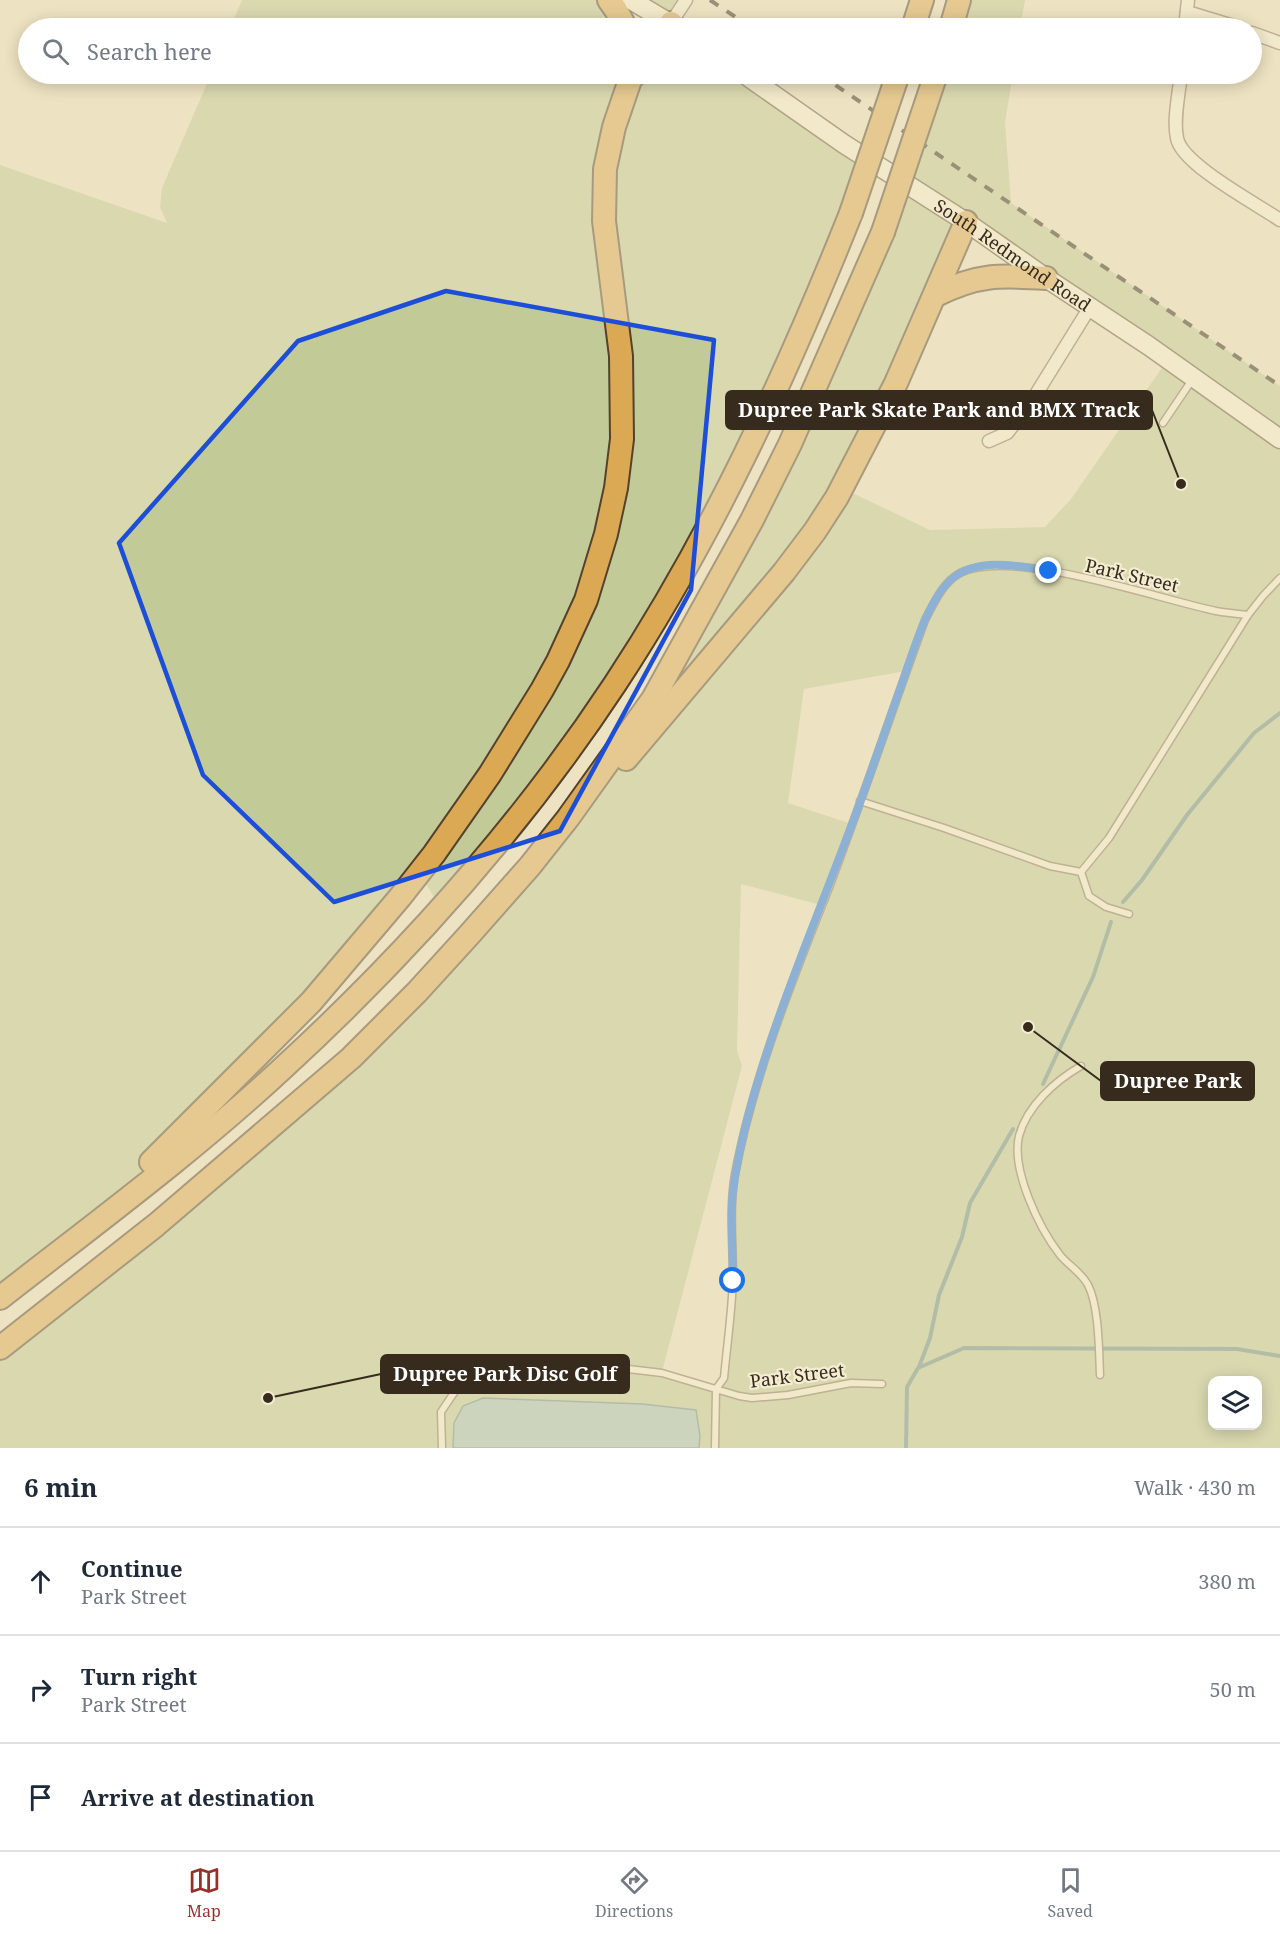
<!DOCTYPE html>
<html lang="en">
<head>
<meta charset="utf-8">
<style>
  :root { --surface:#fff; --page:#f6f6f7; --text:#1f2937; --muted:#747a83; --line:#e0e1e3; --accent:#95302b }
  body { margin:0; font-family:"Noto Serif",serif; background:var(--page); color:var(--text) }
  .controls { position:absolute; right:18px; bottom:18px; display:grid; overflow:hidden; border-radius:12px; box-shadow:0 3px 15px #0003 }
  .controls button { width:54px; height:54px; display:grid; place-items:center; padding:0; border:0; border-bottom:2px solid var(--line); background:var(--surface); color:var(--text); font:30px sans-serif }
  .stop { position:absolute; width:18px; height:18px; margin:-14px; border:4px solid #1a73e8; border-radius:50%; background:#fff }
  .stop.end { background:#1a73e8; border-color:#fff; box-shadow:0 2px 6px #0008 }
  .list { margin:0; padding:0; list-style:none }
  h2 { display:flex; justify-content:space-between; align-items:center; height:78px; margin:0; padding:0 24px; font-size:26px }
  h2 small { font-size:20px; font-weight:400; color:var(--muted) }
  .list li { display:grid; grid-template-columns:39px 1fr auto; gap:18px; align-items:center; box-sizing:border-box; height:108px; padding:0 24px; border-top:2px solid var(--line) }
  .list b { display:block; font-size:22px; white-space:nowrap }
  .list p { margin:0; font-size:20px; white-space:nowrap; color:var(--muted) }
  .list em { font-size:20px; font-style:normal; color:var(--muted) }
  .icon { flex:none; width:33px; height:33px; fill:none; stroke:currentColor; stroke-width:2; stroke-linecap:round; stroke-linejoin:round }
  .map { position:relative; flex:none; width:1280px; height:1448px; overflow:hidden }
  .search { position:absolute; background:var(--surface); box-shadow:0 3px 15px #0003; left:18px; right:18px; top:18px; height:66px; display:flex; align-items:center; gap:15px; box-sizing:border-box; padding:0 21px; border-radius:33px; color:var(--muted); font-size:22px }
  .sheet { height:402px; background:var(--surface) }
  nav { display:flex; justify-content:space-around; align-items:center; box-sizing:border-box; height:84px; border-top:2px solid var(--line); background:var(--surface); font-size:16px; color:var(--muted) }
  nav a { display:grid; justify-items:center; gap:3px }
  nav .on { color:var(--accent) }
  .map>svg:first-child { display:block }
  .green { fill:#c2cb97; fill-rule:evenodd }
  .water { fill:#a5c0b9; stroke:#6c8e87; stroke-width:1.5 }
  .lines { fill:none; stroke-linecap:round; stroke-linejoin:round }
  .stream { stroke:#6c8e87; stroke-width:4 }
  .lane-casing { stroke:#87745a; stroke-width:9 }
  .street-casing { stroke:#87745a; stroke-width:15 }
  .secondary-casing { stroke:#68553d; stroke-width:21 }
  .highway-casing { stroke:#54422e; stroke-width:26 }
  .lane { stroke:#f8f0d5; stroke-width:6 }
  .street { stroke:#f8f0d5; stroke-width:12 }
  .secondary { stroke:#f8f0d5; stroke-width:18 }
  .highway { stroke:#dba854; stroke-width:22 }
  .rail { stroke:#372b1e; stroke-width:4; stroke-dasharray:10 10; stroke-linecap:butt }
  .highway-bridge-casing { stroke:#54422e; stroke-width:26; stroke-linecap:butt }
  .highway-bridge { stroke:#dba854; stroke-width:22 }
  .route { stroke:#1a73e8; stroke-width:8 }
  .marked { fill:none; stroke:#1d4ed8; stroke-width:4.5; stroke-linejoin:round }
  .labels { text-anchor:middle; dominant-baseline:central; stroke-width:4.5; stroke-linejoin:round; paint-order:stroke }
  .street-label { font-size:18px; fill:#372b1e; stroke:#f5edd2 }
  .leader { fill:none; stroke:#372b1e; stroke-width:2 }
  .callout-dot { fill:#372b1e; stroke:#f5edd2; stroke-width:2 }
  .callout { fill:#372b1e; stroke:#372b1e; stroke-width:2 }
  .callout-label { font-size:20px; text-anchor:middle; font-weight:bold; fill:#fff }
</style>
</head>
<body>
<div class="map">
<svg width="1280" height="1448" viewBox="0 0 1280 1448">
  <rect width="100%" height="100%" fill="#ede3c2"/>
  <g class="green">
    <path d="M 242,0 L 609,0 L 626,28 L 230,28 Z"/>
    <path d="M 631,0 L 686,0 L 671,23 Z"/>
    <path d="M 959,0 L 1025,0 L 1020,28 L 951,28 Z"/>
    <path d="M 211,74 L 744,74 L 870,160 L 671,591 L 441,909 L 419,872 L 86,1230 L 0,1298 L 0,165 L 167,223 L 160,207 L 162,188 Z"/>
    <path d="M 936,74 L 1013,74 L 1005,122 L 1011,203 L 1280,386 L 1280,1448 L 0,1448 L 0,1348 L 417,992 L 653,699 L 790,444 ZM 966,223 L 1168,359 L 1071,499 L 1045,527 L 930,530 L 842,488 ZM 906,671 L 852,824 L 788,803 L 804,689 ZM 741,884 L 821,905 L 762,1067 L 735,1176 L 733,1281 L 724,1378 L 716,1388 L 662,1372 L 742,1066 L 737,1051 ZM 1212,1380 L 1258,1380 L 1258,1426 L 1212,1426 Z"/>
  </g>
  <path class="water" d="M 483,1398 L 642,1404 L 696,1410 L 700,1436 L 699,1448 L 453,1448 L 454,1423 L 463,1406 Z"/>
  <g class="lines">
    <g class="stream">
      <path d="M 1123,902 L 1142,880 L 1187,815 L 1254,733 L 1280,713"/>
      <path d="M 1043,1084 L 1093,977 L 1111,922"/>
      <path d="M 919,1367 L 930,1338 L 939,1295 L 962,1237 L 970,1203 L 1013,1129"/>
      <path d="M 906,1448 L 907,1387 L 918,1368 L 964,1348 L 1237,1349 L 1280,1356"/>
    </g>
    <defs>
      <g id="lane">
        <path d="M 1163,423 L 1192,380"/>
        <path d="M 860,801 L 944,828 L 1050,866 L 1081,872 L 1109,838 L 1248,615"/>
        <path d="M 1081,872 L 1089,896 L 1106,907 L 1129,914"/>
        <path d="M 1081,1066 C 1055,1081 1027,1106 1019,1136 C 1011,1170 1039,1228 1060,1255 C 1068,1265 1082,1273 1088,1285 C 1099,1306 1099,1351 1100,1375"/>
        <path d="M 442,1448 L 441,1412 L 464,1378 L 522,1362 L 603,1366 L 662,1373 L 739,1396 L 752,1398 L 788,1395 L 851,1383 L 882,1384"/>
        <path d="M 715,1448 L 716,1389 L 724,1378 C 727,1345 732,1311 733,1278 C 733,1244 729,1208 735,1174 C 754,1074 793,979 830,885 C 863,797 893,708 925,620 C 934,603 943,582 960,573 C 1011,547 1158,599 1216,611 C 1227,613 1238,614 1248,615 L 1263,596 L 1280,578"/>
      </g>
      <g id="street">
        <path d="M 1187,12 L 1240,28"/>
        <path d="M 671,23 L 686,0"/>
        <path d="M 1185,28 L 1188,0"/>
        <path d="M 1252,33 L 1280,43"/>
        <path d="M 1181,74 C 1179,93 1173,120 1177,138 C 1181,164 1257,204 1280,220"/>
        <path d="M 989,441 L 1007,433 L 1030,404 L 1090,307"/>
      </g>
      <g id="secondary">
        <path d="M 631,0 L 678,28"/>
        <path id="s1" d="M 744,74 L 844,144 L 966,222 L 1046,278 L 1149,346 L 1280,439"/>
      </g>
      <g id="highway">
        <path d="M 609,0 L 616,10 L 626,28"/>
        <path d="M 667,28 L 671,23"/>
        <path d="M 913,28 L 922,0"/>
        <path d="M 951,28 L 959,0"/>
        <path d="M 936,295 C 978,274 1000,275 1046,278"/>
        <path d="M 626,759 L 784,572 L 815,531 L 837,497 L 896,383 L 966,222"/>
        <path d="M 151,1162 L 311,1002 L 401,896 L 434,854 L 490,774 L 542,690 L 558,661 L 586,600 L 606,534 L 616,488 L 622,439 L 621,356 L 604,221 L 605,169 L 614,127 L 630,80 L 635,74"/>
        <path d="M 0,1298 C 96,1223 195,1150 284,1067 C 408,953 522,825 615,684 C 712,537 786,376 851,213"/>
        <path d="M 0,1348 L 156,1225 L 351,1058 L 417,992 L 469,935 L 530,866 L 568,818 L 653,699 L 752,520 L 790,444 L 883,232"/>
      </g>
    </defs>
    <use href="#lane" class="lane-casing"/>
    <use href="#street" class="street-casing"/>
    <use href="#secondary" class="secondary-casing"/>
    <use href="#highway" class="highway-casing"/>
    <use href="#lane" class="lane"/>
    <use href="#street" class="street"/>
    <use href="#secondary" class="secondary"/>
    <use href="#highway" class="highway"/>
    <g class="rail">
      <path d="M 710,0 L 752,28"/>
      <path d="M 819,74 L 1280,386"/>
    </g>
    <defs>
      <g id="highway-bridge">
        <path d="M 851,213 L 898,74"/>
        <path d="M 883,232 L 936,74"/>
      </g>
    </defs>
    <use href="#highway-bridge" class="highway-bridge-casing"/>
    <use href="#highway-bridge" class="highway-bridge"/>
  </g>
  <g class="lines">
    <path class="route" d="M 733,1281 C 733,1255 731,1229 732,1204 C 733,1180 739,1155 744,1132 C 772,1019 820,912 860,803 C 873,766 886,729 899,692 C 911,660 926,600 953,578 C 979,557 1019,566 1049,571"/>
  </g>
  <path d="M0 0H1280V1448H0ZM 446,291 L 714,340 L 691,590 L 560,831 L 334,902 L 203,775 L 119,543 L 298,341 Z" fill="#ede3c2" fill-opacity=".55" fill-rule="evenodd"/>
  <path class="marked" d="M 446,291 L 714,340 L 691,590 L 560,831 L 334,902 L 203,775 L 119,543 L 298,341 Z"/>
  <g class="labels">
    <g class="street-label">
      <text stroke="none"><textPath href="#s1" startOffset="324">South Redmond Road</textPath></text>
      <text transform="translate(1132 575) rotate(13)">Park Street</text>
      <text transform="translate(797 1375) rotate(-7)">Park Street</text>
    </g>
  </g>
  <path class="leader" d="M1181 484L1152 410M1028 1027L1101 1081M268 1398L381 1374"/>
  <g class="callout-dot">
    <circle cx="1181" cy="484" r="6"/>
    <circle cx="1028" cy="1027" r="6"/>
    <circle cx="268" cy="1398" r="6"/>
  </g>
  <g class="callout">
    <rect x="726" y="391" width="426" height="38" rx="6"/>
    <rect x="1101" y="1062" width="153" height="38" rx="6"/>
    <rect x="381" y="1355" width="248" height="38" rx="6"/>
  </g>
  <g class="callout-label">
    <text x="939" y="417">Dupree Park Skate Park and BMX Track</text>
    <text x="1178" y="1088">Dupree Park</text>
    <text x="505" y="1381">Dupree Park Disc Golf</text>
  </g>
</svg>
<div class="controls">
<button><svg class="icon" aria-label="layers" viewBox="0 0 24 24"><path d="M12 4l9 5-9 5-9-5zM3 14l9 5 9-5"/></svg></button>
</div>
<div class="stop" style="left:733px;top:1281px"></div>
<div class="stop end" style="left:1049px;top:571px"></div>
<div class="search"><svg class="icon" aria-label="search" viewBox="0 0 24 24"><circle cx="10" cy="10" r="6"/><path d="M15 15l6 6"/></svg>Search here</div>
</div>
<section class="sheet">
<h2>6 min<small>Walk · 430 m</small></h2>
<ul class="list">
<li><svg class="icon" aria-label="ahead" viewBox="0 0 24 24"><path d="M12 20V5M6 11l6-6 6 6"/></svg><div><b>Continue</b><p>Park Street</p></div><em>380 m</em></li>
<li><svg class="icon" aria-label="right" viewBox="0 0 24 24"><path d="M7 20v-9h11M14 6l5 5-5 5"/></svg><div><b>Turn right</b><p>Park Street</p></div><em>50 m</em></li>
<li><svg class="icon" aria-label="arrive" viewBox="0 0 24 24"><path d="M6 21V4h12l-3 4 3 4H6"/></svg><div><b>Arrive at destination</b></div></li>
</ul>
</section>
<nav>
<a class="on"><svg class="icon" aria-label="map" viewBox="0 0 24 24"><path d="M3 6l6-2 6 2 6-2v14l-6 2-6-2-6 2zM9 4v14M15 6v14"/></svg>Map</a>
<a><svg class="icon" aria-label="directions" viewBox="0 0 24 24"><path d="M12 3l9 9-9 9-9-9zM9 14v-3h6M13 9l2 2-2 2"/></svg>Directions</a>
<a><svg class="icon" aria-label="saved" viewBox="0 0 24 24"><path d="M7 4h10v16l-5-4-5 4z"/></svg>Saved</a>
</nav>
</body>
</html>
